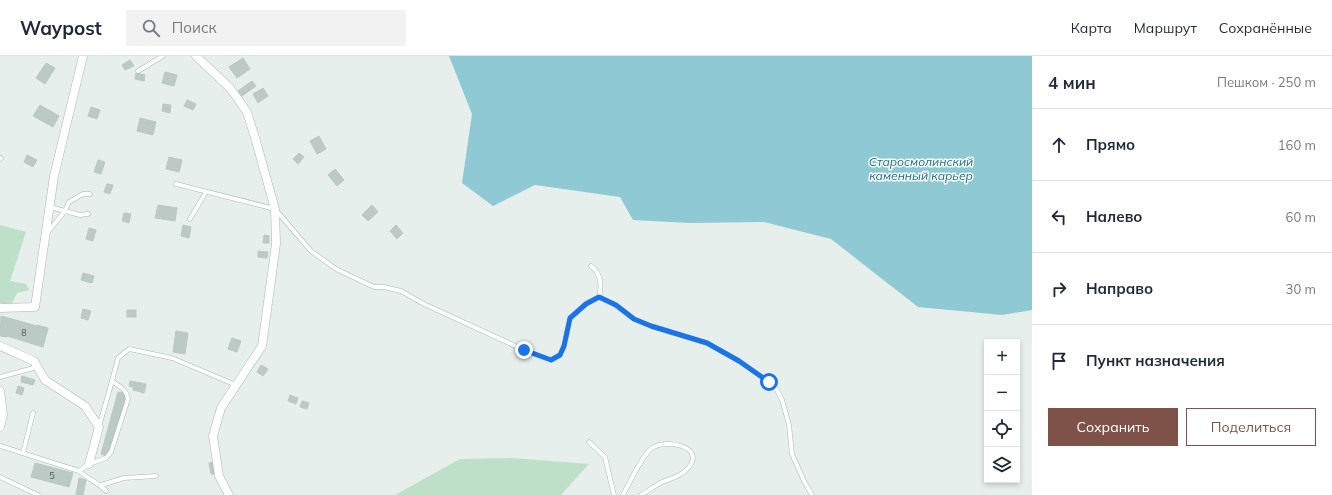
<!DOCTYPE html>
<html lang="ru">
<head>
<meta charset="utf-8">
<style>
  :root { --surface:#fff; --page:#f2f2f3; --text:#1f2937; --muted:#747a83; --line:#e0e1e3; --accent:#7f5249 }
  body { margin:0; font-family:Mulish,sans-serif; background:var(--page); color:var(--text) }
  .controls { position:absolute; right:12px; bottom:12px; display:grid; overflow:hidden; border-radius:0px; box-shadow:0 2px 6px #0003 }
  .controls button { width:36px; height:36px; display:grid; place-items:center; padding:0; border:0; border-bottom:1px solid var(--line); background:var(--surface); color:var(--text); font:20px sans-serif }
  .stop { position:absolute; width:12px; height:12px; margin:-9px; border:3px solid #1a73e8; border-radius:50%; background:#fff }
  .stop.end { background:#1a73e8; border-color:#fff; box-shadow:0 1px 4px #0008 }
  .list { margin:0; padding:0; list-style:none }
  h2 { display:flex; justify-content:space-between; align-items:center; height:52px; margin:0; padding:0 16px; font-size:17px }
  h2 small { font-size:13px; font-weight:400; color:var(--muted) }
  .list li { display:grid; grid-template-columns:26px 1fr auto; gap:12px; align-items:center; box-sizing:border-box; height:72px; padding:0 16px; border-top:1px solid var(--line) }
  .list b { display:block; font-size:15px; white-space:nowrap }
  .list em { font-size:13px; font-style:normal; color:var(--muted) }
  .actions { display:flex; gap:8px; padding:12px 16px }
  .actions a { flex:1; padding:9px 0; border:1px solid var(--accent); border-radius:0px; text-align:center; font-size:14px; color:var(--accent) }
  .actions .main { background:var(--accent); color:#fff }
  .icon { flex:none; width:22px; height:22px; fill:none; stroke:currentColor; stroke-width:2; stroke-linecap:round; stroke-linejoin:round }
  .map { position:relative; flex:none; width:1032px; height:439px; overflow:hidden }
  header { display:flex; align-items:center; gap:24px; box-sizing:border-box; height:56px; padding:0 20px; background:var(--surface); border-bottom:1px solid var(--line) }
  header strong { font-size:19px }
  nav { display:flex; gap:22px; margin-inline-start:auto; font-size:14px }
  .search { width:280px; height:36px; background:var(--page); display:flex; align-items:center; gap:10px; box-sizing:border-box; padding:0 14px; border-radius:0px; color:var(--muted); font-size:15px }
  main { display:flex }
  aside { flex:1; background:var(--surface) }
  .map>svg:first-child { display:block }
  .green { fill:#bfe0c8 }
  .water { fill:#8ec9d4 }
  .building { fill:#bbcac4; stroke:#b8c9c2 }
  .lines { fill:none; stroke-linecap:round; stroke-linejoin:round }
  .service-casing { stroke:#a8b8b2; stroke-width:5 }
  .minor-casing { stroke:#a8b8b2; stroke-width:9 }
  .service { stroke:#fff; stroke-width:4 }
  .minor { stroke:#fff; stroke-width:8 }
  .route { stroke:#1a73e8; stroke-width:5 }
  .labels { text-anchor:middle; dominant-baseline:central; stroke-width:3; stroke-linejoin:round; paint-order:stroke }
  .number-label { font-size:9px; fill:#4a645c }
  .water-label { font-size:12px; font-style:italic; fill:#1c6f80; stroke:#f7fbf9 }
</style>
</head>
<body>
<header>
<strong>Waypost</strong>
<div class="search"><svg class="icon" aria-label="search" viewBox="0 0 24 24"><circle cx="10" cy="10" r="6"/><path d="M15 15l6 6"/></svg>Поиск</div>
<nav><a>Карта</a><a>Маршрут</a><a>Сохранённые</a></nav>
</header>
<main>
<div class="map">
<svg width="1032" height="439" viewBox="0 0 1032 439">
  <rect width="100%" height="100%" fill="#e6efeb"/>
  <g class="green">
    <path d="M 0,169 L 26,176 L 10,225 L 26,228 L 29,234 L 17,237 L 11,249 L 0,247 Z"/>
    <path d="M 512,402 L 589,408 L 561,439 L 395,439 L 460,403 Z"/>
  </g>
  <path class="water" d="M 449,0 L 1032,0 L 1032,254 L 1002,259 L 918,251 L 831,183 L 764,166 L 690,167 L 633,164 L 620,141 L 535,129 L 493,150 L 462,127 L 472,58 Z"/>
  <g class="building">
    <path d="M 243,2 L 250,13 L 237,22 L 229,11 Z"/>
    <path d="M 130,4 L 134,10 L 125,14 L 122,9 Z"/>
    <path d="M 46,7 L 55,12 L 45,28 L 36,22 Z"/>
    <path d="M 165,16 L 177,19 L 174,30 L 162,27 Z"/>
    <path d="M 136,17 L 145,19 L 144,25 L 135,23 Z"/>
    <path d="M 252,25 L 256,30 L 242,40 L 238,35 Z"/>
    <path d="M 263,32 L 268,40 L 258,47 L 253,38 Z"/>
    <path d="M 187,44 L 196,48 L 193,54 L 184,50 Z"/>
    <path d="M 163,48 L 171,49 L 170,57 L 162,55 Z"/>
    <path d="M 40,49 L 59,60 L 53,71 L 33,60 Z"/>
    <path d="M 91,51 L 100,54 L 97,63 L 88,60 Z"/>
    <path d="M 140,62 L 156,66 L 153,79 L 137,75 Z"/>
    <path d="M 319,80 L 326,93 L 317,98 L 310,85 Z"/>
    <path d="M 299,97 L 304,101 L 298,108 L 293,103 Z"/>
    <path d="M 27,99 L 37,104 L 33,111 L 24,106 Z"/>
    <path d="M 169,101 L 182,104 L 179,116 L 166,113 Z"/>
    <path d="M 98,104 L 105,106 L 101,118 L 94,116 Z"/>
    <path d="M 335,113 L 344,124 L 337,130 L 328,119 Z"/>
    <path d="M 107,128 L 113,129 L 110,138 L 104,136 Z"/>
    <path d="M 158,149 L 177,152 L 175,165 L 155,162 Z"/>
    <path d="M 372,149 L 378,156 L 368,165 L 362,159 Z"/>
    <path d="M 124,157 L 131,158 L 129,167 L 122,165 Z"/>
    <path d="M 183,169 L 191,171 L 189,182 L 181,180 Z"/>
    <path d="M 396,169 L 403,177 L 397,183 L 390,175 Z"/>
    <path d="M 89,172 L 96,174 L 93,185 L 86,183 Z"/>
    <path d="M 264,179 L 269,180 L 269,187 L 263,187 Z"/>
    <path d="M 258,195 L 268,196 L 267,202 L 258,201 Z"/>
    <path d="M 83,217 L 94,220 L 92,227 L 81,224 Z"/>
    <path d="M 83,253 L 91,255 L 88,264 L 81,262 Z"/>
    <rect x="127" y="254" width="9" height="7"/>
    <path d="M 1,260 L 37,270 L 37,269 L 48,272 L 43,291 L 7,280 L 7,281 L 0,280 Z"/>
    <path d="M 176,275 L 188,277 L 185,298 L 173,296 Z"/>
    <path d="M 232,282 L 241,285 L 237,296 L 228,293 Z"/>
    <path d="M 261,309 L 268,313 L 263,320 L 257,316 Z"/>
    <path d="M 22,320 L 35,324 L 33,329 L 21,326 Z"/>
    <path d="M 130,325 L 146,328 L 144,337 L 133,334 L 133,331 L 129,330 Z"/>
    <path d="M 18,330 L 24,332 L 22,339 L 16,337 Z"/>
    <path d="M 118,336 L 127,338 L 111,393 L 106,400 L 101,398 Z"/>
    <path d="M 290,339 L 298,342 L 296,348 L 288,345 Z"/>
    <path d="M 302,345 L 309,347 L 307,353 L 300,351 Z"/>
    <path d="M 214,406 L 216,418 L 211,418 L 209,407 Z"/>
    <path d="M 35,407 L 73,417 L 69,431 L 31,421 Z"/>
    <path d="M 79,422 L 86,424 L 83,439 L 76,439 Z"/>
  </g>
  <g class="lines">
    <defs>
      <g id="service">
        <path d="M 138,15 L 163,0"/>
        <path d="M 0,103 L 1,102"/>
        <path d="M 176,128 L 275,153 L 311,195 L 336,213 L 374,231 L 384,231 L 401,235 L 424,248 L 524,294 L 551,304 L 560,299 L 564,290 L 570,263 L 586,247 L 599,241 L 615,249 L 634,263 L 651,270 L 707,287 L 739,305 L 769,326 L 777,334 L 782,344 L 789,369 L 792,398 L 804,425 L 812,439"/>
        <path d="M 50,151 L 80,159 L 88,158"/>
        <path d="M 190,163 L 206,136"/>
        <path d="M 47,177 L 65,155 L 69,146 L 83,138 L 90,138"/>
        <path d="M 591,210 C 601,217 602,230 599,241"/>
        <path d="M 0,321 L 37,311"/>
        <path d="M 99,371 L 112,325"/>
        <path d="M 589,386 L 605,401 L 614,439"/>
        <path d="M 0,390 L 79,415"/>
        <path d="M 23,397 L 33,357"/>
        <path d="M 0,421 L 38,439"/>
        <path d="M 101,429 L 124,422 L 156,420"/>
        <path d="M 106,435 C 99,427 88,423 79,415 L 89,408 L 106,402 L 111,396 L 128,343 C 127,334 119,330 112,325 L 118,302 L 129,293 L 172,302 L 236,329"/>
        <path d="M 623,439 C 629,428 642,399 652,392 C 667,382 705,391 689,411 C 682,420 672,422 662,426 C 655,430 648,435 641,439"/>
      </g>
      <g id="minor">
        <path d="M 196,0 L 230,32 L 247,56 L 256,85 L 275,153 L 276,188 L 262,290 L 221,352 L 213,380 L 219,420 L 229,439"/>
        <path d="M 0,252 L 35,251 L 54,120 L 83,0"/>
        <path d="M 0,290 L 34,305 L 45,324 L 85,350 L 99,371 L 89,408"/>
        <path d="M 0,335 L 3,359 L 0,371"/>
      </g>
    </defs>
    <use href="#service" class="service-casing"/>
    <use href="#minor" class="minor-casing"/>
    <use href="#service" class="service"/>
    <use href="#minor" class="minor"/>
  </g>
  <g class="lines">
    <path class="route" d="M 524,294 L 551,304 L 560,299 L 564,290 L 570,262 L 586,248 L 599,241 L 616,249 L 634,263 L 651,270 L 707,287 L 739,305 L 769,326"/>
  </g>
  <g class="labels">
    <g class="number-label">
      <text x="24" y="276">8</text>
      <text x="52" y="419">5</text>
    </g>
    <g class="water-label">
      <text x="921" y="105">Старосмолинский<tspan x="921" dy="14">каменный карьер</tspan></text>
    </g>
  </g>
</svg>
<div class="controls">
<button>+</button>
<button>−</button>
<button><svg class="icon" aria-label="locate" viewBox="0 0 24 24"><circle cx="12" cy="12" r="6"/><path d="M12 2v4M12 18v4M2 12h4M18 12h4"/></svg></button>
<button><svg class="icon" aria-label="layers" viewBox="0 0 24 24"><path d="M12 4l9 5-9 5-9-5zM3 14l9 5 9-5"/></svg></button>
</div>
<div class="stop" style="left:769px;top:326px"></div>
<div class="stop end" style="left:524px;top:294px"></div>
</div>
<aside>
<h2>4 мин<small>Пешком · 250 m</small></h2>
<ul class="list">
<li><svg class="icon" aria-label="ahead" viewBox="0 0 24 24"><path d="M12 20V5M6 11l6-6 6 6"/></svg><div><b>Прямо</b></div><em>160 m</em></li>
<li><svg class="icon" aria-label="left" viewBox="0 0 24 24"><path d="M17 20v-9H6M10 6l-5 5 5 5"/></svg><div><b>Налево</b></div><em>60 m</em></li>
<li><svg class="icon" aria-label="right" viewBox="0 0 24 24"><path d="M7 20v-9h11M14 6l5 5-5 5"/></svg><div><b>Направо</b></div><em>30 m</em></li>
<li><svg class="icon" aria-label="arrive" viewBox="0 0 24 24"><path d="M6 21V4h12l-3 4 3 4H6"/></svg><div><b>Пункт назначения</b></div></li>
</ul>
<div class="actions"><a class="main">Сохранить</a><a>Поделиться</a></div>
</aside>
</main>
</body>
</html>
